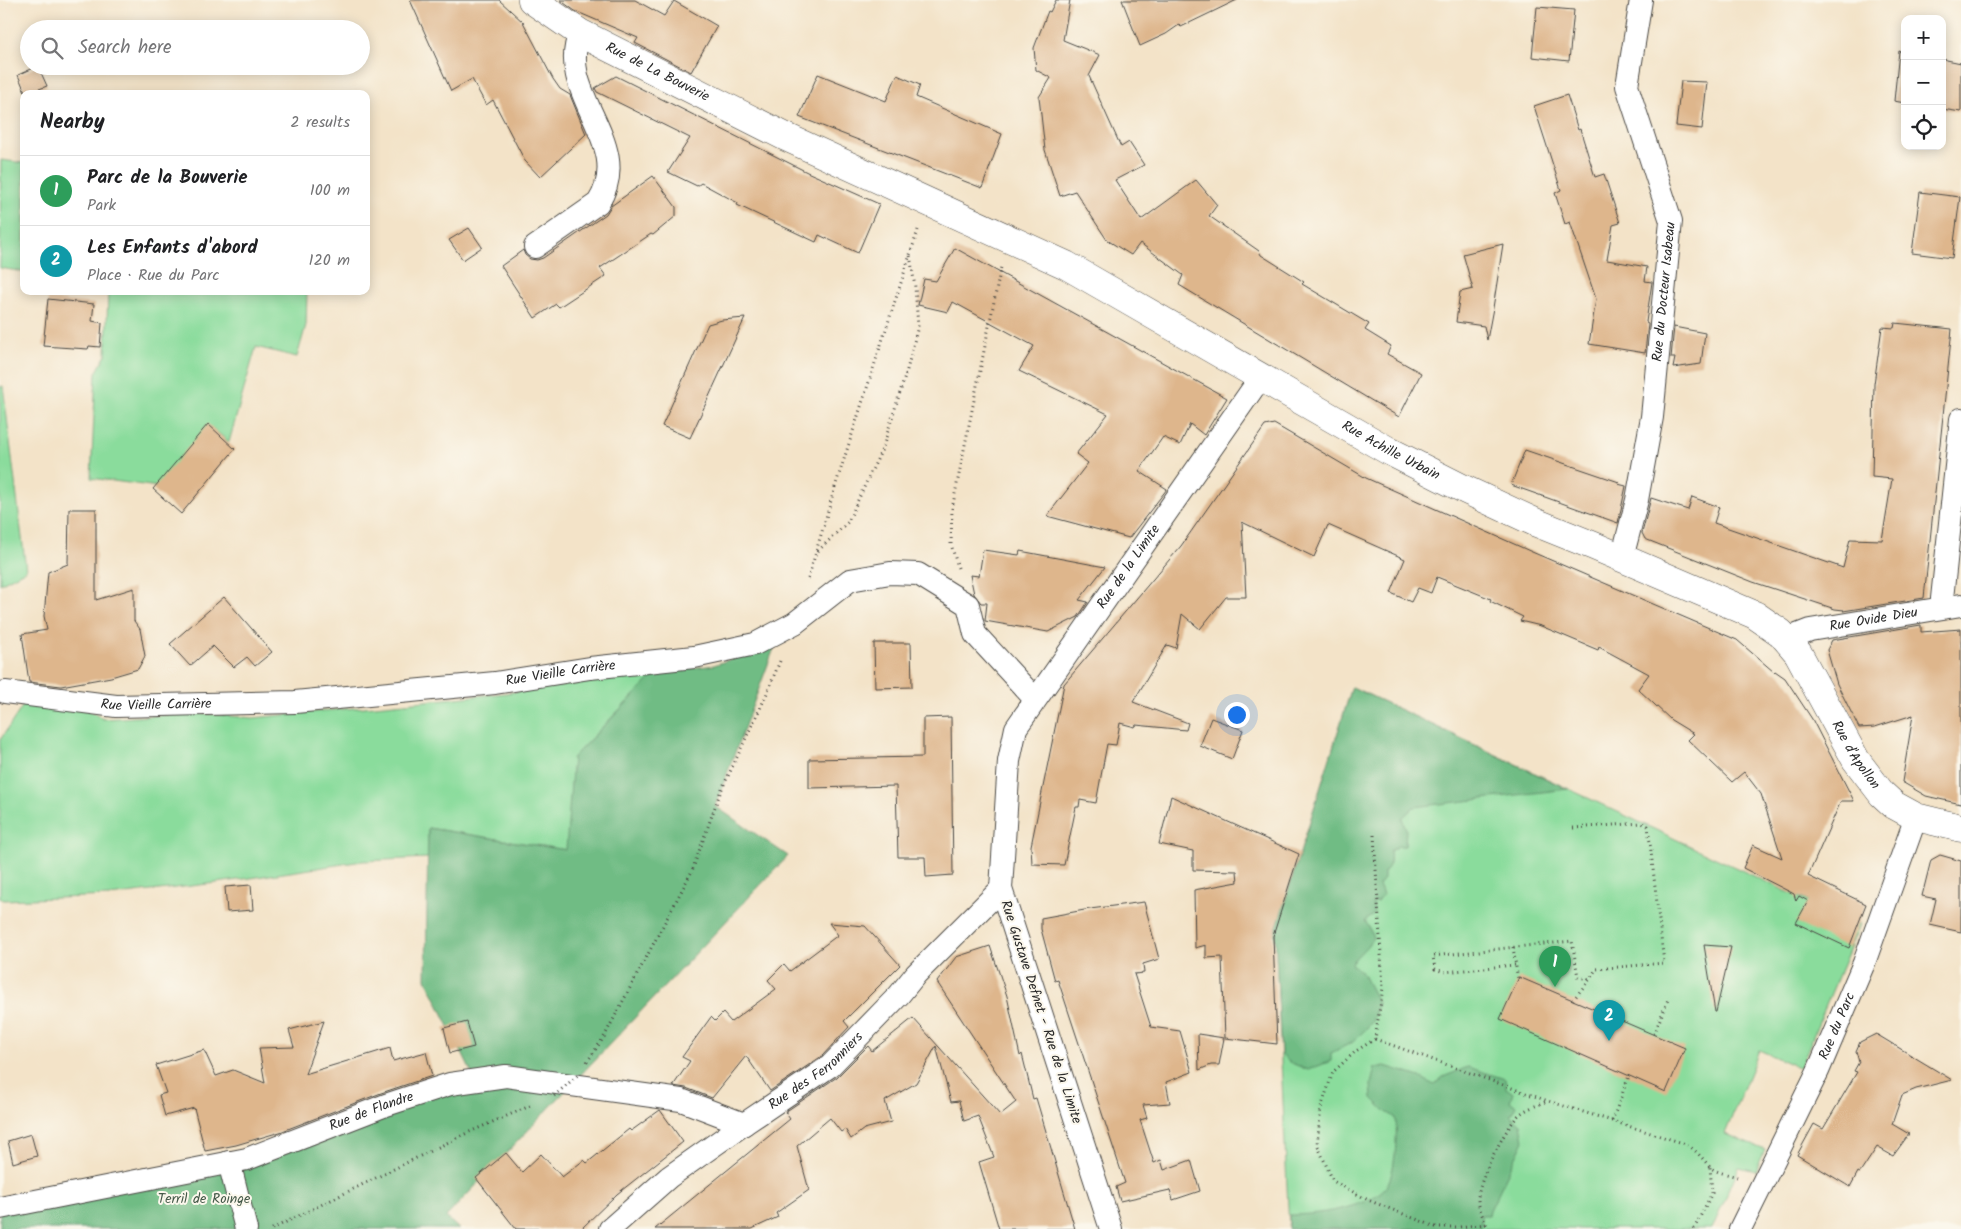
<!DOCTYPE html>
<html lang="en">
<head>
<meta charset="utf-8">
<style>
  :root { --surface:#fff; --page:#f2f2f2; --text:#202124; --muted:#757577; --line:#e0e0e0; --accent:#111827 }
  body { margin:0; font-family:Kalam,sans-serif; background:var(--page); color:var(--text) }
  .controls { position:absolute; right:15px; top:15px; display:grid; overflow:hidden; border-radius:10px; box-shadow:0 2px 12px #0003 }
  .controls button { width:45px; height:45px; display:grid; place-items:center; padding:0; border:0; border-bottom:1px solid var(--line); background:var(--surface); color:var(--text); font:25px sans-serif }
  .you { position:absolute; left:1236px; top:714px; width:18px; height:18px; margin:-12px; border:4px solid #fff; border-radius:50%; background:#1a73e8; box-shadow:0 0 0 8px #1a73e833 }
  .badge { display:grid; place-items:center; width:32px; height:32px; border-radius:50%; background:var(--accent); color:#fff; font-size:16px; font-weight:700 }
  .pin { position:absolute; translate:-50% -41px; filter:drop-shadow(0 1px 2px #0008) }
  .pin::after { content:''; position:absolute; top:26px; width:18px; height:15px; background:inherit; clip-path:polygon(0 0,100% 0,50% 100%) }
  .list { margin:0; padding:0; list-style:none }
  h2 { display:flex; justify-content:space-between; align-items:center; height:65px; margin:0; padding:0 20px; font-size:21px }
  h2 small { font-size:16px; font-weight:400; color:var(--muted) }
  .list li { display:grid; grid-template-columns:32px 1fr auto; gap:15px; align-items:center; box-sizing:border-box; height:70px; padding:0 20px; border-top:1px solid var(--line) }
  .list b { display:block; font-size:19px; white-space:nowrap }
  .list p { margin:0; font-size:16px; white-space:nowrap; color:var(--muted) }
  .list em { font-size:16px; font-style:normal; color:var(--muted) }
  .icon { flex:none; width:28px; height:28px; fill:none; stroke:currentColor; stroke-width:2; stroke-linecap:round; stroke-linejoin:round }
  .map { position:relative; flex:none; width:1961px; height:1229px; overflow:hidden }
  .search { position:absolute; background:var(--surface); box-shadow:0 2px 12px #0003; left:20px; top:20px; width:350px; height:55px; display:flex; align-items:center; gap:12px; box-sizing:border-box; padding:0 18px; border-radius:28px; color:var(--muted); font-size:19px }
  .panel { position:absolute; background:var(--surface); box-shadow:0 2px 12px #0003; left:20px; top:90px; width:350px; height:205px; border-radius:10px }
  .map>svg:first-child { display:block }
  .green { fill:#8adc9c; stroke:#5a8464 }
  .forest { fill:#6fbc84; stroke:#4d7458 }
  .building { fill:#deb68c }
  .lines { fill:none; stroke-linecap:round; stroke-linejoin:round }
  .minor-casing { stroke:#494743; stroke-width:24 }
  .tertiary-casing { stroke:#494743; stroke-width:29 }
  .path { stroke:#494743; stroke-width:3; stroke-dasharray:1 4; stroke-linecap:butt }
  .minor { stroke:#fff; stroke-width:22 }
  .tertiary { stroke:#fff; stroke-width:28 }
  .path-bridge { stroke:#494743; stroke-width:3; stroke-dasharray:1 4; stroke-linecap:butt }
  .labels { text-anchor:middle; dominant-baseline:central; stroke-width:4; stroke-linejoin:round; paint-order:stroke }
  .street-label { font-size:14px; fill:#2b2b2b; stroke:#fbf7ec }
  .park-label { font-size:14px; fill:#435747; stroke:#fbf7ec }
</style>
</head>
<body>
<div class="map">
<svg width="1961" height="1229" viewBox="0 0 1961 1229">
  <rect width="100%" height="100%" fill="#fbf7ec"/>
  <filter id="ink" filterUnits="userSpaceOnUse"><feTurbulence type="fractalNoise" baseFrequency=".02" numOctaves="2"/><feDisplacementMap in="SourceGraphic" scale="10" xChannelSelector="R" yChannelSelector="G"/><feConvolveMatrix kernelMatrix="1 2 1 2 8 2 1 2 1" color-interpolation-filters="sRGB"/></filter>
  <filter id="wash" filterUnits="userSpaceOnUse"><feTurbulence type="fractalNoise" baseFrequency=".0096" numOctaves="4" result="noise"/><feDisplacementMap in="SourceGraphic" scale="20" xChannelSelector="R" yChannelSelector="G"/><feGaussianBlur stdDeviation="1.12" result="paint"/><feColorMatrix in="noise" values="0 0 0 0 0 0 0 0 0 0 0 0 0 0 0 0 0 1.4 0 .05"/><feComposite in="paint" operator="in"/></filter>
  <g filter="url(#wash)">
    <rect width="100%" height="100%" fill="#f3e3c8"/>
    <g class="green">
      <path d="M 1,160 L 24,163 L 24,272 L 0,268 Z"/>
      <path d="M 108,291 L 307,291 L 306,325 L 297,357 L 256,347 L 229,442 L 208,425 L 158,487 L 91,478 L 96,373 L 106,355 Z"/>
      <path d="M 3,386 L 26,570 L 0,584 L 0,387 Z"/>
      <path d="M 656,673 L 573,757 L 567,850 L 428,828 L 428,858 L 363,861 L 224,882 L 110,896 L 4,900 L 0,898 L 0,740 L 30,695 L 89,710 L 103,719 L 197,713 L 253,718 L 506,693 Z"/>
      <path d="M 1352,687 L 1807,901 L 1860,924 L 1800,1068 L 1759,1050 L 1725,1134 L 1765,1150 L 1756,1171 L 1739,1167 L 1712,1229 L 1289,1229 L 1275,933 Z"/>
    </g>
    <g class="forest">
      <path d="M 776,643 L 715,806 L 788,856 L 446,1217 L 459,1229 L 0,1229 L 0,1210 L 229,1162 L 475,1080 L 426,979 L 428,828 L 566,850 L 573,757 L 656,673 L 714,665 Z"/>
      <path d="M 1352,687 L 1568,789 L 1414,807 L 1402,818 L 1406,829 L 1405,846 L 1398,846 L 1390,851 C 1391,860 1391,866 1384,872 L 1384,879 L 1379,885 L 1383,895 L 1378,902 L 1373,902 L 1374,914 L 1365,921 L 1369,927 L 1373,937 C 1368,948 1358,953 1351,964 L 1361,971 L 1378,1003 L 1372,1022 L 1365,1030 L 1353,1042 L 1331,1053 L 1331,1061 L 1308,1070 L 1289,1062 L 1281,1054 L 1275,933 Z"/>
      <path d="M 1385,1066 L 1420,1077 L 1434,1085 L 1443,1077 L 1468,1067 L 1505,1079 L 1506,1088 L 1513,1093 L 1510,1101 L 1516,1106 L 1513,1113 L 1510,1115 L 1521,1124 L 1524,1140 L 1490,1210 L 1489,1215 L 1481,1215 L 1481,1229 L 1289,1229 L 1289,1215 C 1315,1215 1364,1209 1384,1189 C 1396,1178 1397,1134 1396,1118 L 1385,1111 L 1372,1098 L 1371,1084 L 1375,1068 Z"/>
    </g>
    <g id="blocks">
      <g class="building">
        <path d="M 410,0 L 499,0 L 523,22 L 553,79 L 560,89 L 570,95 L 586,134 L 540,177 L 525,161 L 493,100 L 486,105 L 472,79 L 451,91 Z"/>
        <path d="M 560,0 L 635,0 L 664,16 L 674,1 L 717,26 L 691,72 L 635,43 L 638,38 L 575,11 Z"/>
        <path d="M 1056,0 L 1070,0 L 1063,40 L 1100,55 L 1089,76 L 1121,147 L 1129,142 L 1144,165 L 1115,180 L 1141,220 L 1196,180 L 1217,205 L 1209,216 L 1259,251 L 1261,255 L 1304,282 L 1302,284 L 1369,324 L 1365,330 L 1391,346 L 1387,354 L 1421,373 L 1399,417 L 1179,285 L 1183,275 L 1140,243 L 1131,255 L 1107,240 L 1075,191 L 1060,196 L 1045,150 L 1039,97 L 1051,78 L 1036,70 L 1034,48 L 1048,11 L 1050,12 Z"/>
        <path d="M 1122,0 L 1237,0 L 1181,27 L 1179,25 L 1166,34 L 1140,46 Z"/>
        <path d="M 1537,7 L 1574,10 L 1569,61 L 1532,57 Z"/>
        <path d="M 1899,51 L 1905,53 L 1905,103 L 1894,101 Z"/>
        <path d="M 1942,59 L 1961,63 L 1961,112 L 1942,109 Z"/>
        <path d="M 38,66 L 47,86 L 26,94 L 18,75 Z"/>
        <path d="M 818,74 L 886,101 L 897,75 L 920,85 L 916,97 L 1002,134 L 982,188 L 799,117 Z"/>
        <path d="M 616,76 L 807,172 L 879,204 L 858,253 L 819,235 L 816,242 L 737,205 L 738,203 L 701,183 L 697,186 L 668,172 L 690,138 L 597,92 L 595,88 Z"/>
        <path d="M 1681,81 L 1707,82 L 1702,129 L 1676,126 Z"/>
        <path d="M 1567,95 L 1578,130 L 1580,129 L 1595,177 L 1604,174 L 1620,223 L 1613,225 L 1607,260 L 1647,267 L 1645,281 L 1652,282 L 1646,322 L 1648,323 L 1645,353 L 1589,344 L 1596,299 L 1570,222 L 1565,224 L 1555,193 L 1561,190 L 1534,106 Z"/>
        <path d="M 653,176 L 676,207 L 676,216 L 653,235 L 651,234 L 600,268 L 606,276 L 559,307 L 556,304 L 535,318 L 501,266 L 523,250 L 525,255 L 530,259 L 537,260 L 543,258 L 606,214 L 611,206 Z"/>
        <path d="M 1920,192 L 1960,197 L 1952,258 L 1912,253 Z"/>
        <path d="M 469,228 L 482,247 L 463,260 L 449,240 Z"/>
        <path d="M 1503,244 L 1493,308 L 1487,340 L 1484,326 L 1456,322 L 1460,292 L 1473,289 L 1463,254 Z"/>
        <path d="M 955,248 L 1227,398 L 1204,435 L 1190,424 L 1180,445 L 1163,437 L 1139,471 L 1167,489 L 1129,538 L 1047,516 L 1088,463 L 1076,454 L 1108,414 L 1019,371 L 1034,346 L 953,302 L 948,312 L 918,305 L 924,279 L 936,281 Z"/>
        <path d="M 48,299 L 94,304 L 92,321 L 102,323 L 100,347 L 89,346 L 88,349 L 43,346 Z"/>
        <path d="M 745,318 L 690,438 L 662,426 L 708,324 L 722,320 Z"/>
        <path d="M 1895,323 L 1952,329 L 1924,598 L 1843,611 L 1844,610 L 1835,609 L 1753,582 L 1645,539 L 1642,533 L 1651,498 L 1688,510 L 1692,497 L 1719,507 L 1714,523 L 1843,568 L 1850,539 L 1882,540 L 1892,479 L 1872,477 L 1874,384 L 1882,327 L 1894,328 Z"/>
        <path d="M 1674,327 L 1705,333 L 1701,364 L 1673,368 L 1675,358 L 1671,358 Z"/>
        <path d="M 208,424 L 235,449 L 181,514 L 153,489 Z"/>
        <path d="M 1274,424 L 1366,478 L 1532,552 L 1737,640 L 1774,672 L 1775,671 L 1785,678 L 1812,719 L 1854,801 L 1841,801 L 1808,876 L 1866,904 L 1849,948 L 1796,923 L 1808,901 L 1799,896 L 1796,901 L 1794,894 L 1743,868 L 1753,845 L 1782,858 L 1761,794 L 1744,772 L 1732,782 L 1688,740 L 1694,734 L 1671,720 L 1638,689 L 1649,674 L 1599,647 L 1598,650 L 1541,626 L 1520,621 L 1523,617 L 1490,601 L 1491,599 L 1437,577 L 1431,593 L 1418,588 L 1411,602 L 1391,593 L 1405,559 L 1328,525 L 1314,557 L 1242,522 L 1246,597 L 1226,597 L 1200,629 L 1182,614 L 1176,648 L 1167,645 L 1133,702 L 1188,723 L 1186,730 L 1136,725 L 1135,727 L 1120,723 L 1116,745 L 1107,744 L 1096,803 L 1080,800 L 1079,807 L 1076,807 L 1064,865 L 1032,864 L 1031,846 L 1064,684 L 1181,546 L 1265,426 Z"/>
        <path d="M 1525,450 L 1619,482 L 1618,484 L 1626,486 L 1618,523 L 1511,485 Z"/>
        <path d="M 69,509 L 96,509 L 96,600 L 134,588 L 134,621 L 140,629 L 145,656 L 138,669 L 111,677 L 61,686 L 29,682 L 22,634 L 47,630 L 44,616 L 48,572 L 68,564 Z"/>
        <path d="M 983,550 L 1019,555 L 1020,551 L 1105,567 L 1079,600 L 1088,602 L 1078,617 L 1048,632 L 985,621 L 987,603 L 981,603 L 974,594 L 970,575 L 979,576 Z"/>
        <path d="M 224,597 L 272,652 L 255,666 L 247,657 L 234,667 L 213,646 L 190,666 L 170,644 Z"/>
        <path d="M 1921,625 L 1921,632 L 1961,629 L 1961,804 L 1926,796 L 1902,782 L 1913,715 L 1875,727 L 1859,728 L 1837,684 L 1827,650 L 1832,640 Z"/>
        <path d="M 874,643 L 911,643 L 912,687 L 875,688 Z"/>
        <path d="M 951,717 L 953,875 L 926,877 L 925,857 L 898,857 L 896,786 L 809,788 L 809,759 L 923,757 L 923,718 Z"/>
        <path d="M 1211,718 L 1243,730 L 1232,759 L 1200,746 Z"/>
        <path d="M 1171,796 L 1299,854 L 1273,936 L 1277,1044 L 1225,1038 L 1222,957 L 1206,958 L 1206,945 L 1195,948 L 1194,890 L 1238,882 L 1237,871 L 1193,870 L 1193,851 L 1159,844 Z"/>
        <path d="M 1940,855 L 1961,861 L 1961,932 L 1930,925 L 1936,899 L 1922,896 L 1931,860 Z"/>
        <path d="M 251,885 L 253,910 L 227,912 L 225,887 Z"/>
        <path d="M 1144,902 L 1159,959 L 1143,964 L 1144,973 L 1134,974 L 1151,1027 L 1180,1031 L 1192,1072 L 1166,1082 L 1170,1103 L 1143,1105 L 1147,1118 L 1140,1120 L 1154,1163 L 1161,1160 L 1164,1170 L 1191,1160 L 1200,1191 L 1173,1200 L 1170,1190 L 1120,1201 L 1116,1187 L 1125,1183 L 1058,980 L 1055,981 L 1041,929 L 1041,918 L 1090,909 Z"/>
        <path d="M 829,923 L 865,926 L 900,965 L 844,1021 L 849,1027 L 822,1056 L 770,1091 L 746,1056 L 712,1098 L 686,1088 L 673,1086 L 690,1061 L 682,1057 L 711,1017 L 715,1021 L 723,1013 L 731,1022 L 776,989 L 768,980 L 784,964 L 790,971 L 838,935 Z"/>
        <path d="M 1704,945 L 1731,947 L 1716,1012 L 1715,1012 Z"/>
        <path d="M 990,946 L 1007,996 L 1020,1056 L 1022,1054 L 1033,1099 L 1036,1098 L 1075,1229 L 999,1229 L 979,1162 L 994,1157 L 978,1116 L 964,1121 L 959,1101 L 951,1102 L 936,1046 L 916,1083 L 885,1101 L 891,1122 L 864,1129 L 851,1139 L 845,1129 L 841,1132 L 830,1118 L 797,1146 L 809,1190 L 776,1213 L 778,1217 L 752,1229 L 655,1229 L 790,1119 L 785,1112 L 837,1077 L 868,1046 L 872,1051 L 913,1018 L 1000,1115 L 1016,1102 L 937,982 L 956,957 Z"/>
        <path d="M 1519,977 L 1685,1048 L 1666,1092 L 1500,1019 Z"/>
        <path d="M 324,1021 L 305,1074 L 390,1048 L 393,1061 L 426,1052 L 432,1076 L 381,1093 L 280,1132 L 236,1145 L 205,1151 L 194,1108 L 165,1116 L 159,1095 L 166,1093 L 156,1065 L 204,1050 L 216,1076 L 233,1070 L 265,1083 L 259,1048 L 294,1047 L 289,1030 Z"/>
        <path d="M 467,1022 L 474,1047 L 450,1053 L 444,1028 Z"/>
        <path d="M 1198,1034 L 1224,1038 L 1219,1065 L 1211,1065 L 1199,1070 Z"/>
        <path d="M 1876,1034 L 1952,1080 L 1916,1089 L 1902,1095 L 1892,1124 L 1909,1134 L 1893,1156 L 1877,1147 L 1860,1173 L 1858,1172 L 1850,1187 L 1797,1155 L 1814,1124 L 1823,1129 L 1857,1072 L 1854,1071 L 1859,1062 L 1856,1051 L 1860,1042 Z"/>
        <path d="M 660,1110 L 683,1142 L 617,1194 L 581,1229 L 516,1229 L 476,1178 L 506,1153 L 522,1172 L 541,1154 L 562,1177 L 584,1160 L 587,1163 L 629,1129 L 631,1131 Z"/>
        <path d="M 31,1134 L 37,1156 L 13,1163 L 8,1141 Z"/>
      </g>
    </g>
  </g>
  <g filter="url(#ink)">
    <use href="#blocks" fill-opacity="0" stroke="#494743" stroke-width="1"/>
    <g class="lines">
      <defs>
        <g id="minor">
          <path d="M 535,247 L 598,203 C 637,143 554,94 580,33"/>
          <path id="s1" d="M 1622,558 L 1637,500 L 1652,417 L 1671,221 L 1627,86 L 1641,0"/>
          <path d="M 1941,608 L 1961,419"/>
          <path id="s2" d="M 1787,639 L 1810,630 L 1961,605"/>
          <path id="s3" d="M 5,692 L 116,706 L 295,702 L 495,683 L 590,668 L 694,657 L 755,644 L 795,623 L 850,580 L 890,573 L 918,574 L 968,605 L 975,634 L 1035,699"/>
          <path d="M 229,1162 L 246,1229"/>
          <path id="s4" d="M 0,1208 L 247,1159 L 386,1105 L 450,1084 L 506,1076 L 681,1100 L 744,1124"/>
          <path id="s5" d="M 610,1229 L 669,1177 L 744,1124 L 830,1066 L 899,995 L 916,974 L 1001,889"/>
          <path id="s6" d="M 1111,1229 L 1001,889 L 1009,761 L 1016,728 L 1261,377"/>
          <path id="s7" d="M 1740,1229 L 1818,1071 L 1864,963 L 1916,817"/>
        </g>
        <g id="tertiary">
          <path id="s8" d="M 532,0 L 580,33 L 786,137 L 1066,265 L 1389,451 L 1466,490 L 1537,523 L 1594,546 L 1755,615 L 1781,633 L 1798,653 L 1856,760 L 1882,794 L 1894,805 L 1916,817 L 1961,828"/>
        </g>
      </defs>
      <use href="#minor" class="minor-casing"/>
      <use href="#tertiary" class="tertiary-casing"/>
      <g class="path">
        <path d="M 818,551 L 848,522 L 858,500 L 883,447 L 907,370 L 918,326 L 915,287 L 910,255"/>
        <path d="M 958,568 L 951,544 L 952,509 L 1001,267"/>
        <path d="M 808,579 L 835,487 L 919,227"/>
        <path d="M 1573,828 L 1642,823 L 1648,826 L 1664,963 L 1596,969 L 1590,979 L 1573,1000"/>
        <path d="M 1374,835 L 1383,988 L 1375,1039 L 1356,1051 L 1333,1072 L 1321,1108 L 1317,1144 L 1333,1181 L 1368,1200 L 1436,1227 L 1459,1227 L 1486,1224"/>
        <path d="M 1513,947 L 1518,980"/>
        <path d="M 1515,965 L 1444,972 L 1435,969 L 1433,956 L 1572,941 L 1578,977 L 1590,979"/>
        <path d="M 1654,1034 L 1669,997"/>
        <path d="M 1375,1039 L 1548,1101 L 1686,1144 C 1696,1150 1702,1158 1710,1167 C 1716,1173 1729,1174 1737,1177"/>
        <path d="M 587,1062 L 604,1037 L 692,871 L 720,793 L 765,698 L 780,661"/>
        <path d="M 1612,1121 L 1629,1076"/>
        <path d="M 272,1229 L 467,1133 L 530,1106"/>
        <path d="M 1489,1229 C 1484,1221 1479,1209 1478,1200 C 1477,1182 1506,1126 1520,1114 C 1528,1108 1538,1105 1548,1101"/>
        <path d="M 1694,1229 L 1712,1193 L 1710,1167"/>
      </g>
      <use href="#minor" class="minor"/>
      <use href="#tertiary" class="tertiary"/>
      <path class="path-bridge" d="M 554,1096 L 579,1074"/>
    </g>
  </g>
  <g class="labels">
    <g class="street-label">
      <text stroke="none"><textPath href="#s8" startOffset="145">Rue de La Bouverie</textPath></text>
      <text stroke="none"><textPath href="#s1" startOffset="270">Rue du Docteur Isabeau</textPath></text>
      <text stroke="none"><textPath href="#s8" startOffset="971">Rue Achille Urbain</textPath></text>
      <text stroke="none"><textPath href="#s6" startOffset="716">Rue de la Limite</textPath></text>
      <text stroke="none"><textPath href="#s2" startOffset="89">Rue Ovide Dieu</textPath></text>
      <text stroke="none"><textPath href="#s3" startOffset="558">Rue Vieille Carrière</textPath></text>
      <text stroke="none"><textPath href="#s3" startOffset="152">Rue Vieille Carrière</textPath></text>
      <text stroke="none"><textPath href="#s8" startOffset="1546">Rue d'Apollon</textPath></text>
      <text transform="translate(1041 1012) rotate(72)">Rue Gustave Defnet - Rue de la Limite</text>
      <text stroke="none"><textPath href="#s7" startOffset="225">Rue du Parc</textPath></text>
      <text stroke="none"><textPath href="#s5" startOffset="260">Rue des Ferronniers</textPath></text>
      <text stroke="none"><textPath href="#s4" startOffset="385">Rue de Flandre</textPath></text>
    </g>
    <g class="park-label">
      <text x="204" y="1199">Terril de Roinge</text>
    </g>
  </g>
</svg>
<div class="controls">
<button>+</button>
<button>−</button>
<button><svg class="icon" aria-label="locate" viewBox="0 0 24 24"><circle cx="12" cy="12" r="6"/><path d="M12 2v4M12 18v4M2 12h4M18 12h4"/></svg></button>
</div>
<div class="you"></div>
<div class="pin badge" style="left:1555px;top:987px;background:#2e9e5b">1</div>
<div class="pin badge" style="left:1609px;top:1041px;background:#0f9aa8">2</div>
<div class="search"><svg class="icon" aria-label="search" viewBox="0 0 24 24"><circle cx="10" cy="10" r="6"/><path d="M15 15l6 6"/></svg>Search here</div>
<section class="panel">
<h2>Nearby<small>2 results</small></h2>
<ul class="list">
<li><span class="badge" style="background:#2e9e5b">1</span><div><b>Parc de la Bouverie</b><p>Park</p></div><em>100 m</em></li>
<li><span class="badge" style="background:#0f9aa8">2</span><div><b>Les Enfants d'abord</b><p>Place · Rue du Parc</p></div><em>120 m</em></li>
</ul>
</section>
</div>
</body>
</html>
